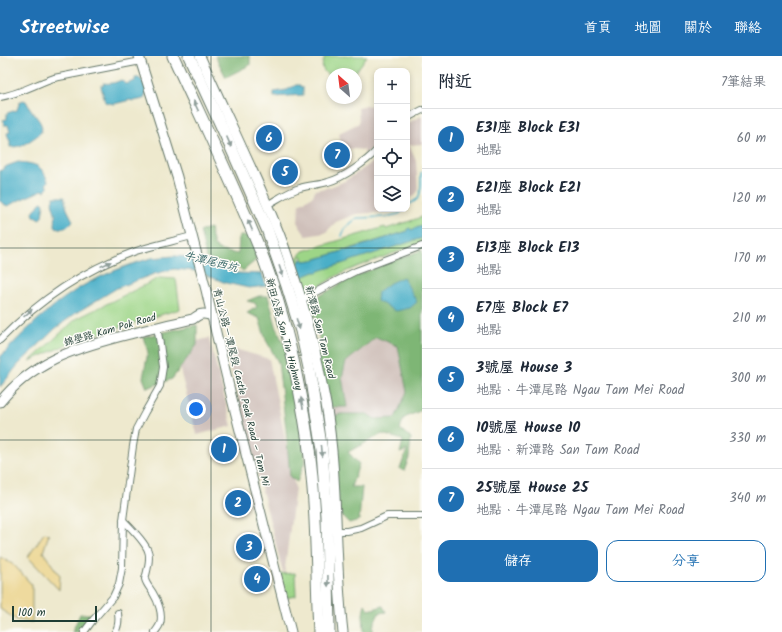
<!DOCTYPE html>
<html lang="zh-TW">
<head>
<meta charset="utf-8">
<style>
  :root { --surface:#fff; --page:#f6f6f7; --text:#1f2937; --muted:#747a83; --line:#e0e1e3; --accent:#1f6fb2 }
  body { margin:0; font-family:Kalam,"LXGW WenKai TC",sans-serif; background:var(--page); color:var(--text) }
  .controls { position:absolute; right:12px; top:12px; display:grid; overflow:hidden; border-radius:8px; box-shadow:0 2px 6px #0003 }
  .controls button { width:36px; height:36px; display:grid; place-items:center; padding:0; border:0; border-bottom:1px solid var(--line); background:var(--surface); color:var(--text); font:20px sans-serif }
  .compass { position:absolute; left:326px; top:12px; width:36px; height:36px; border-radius:50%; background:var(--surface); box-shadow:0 2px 6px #0003; rotate:332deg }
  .scale { position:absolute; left:12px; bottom:10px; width:85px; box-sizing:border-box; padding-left:4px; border:2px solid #1f3d34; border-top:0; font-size:11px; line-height:14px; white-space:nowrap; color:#1f3d34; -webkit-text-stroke:3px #fdfcf7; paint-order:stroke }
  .you { position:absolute; left:196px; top:353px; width:14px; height:14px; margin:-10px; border:3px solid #fff; border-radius:50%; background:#1a73e8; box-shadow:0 0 0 6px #1a73e833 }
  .badge { display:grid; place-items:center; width:26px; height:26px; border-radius:50%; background:var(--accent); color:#fff; font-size:13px; font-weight:700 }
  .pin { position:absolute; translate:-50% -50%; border:2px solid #fff; box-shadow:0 1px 4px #0006 }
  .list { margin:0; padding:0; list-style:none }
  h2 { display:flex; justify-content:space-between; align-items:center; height:52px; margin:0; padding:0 16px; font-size:17px }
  h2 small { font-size:13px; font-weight:400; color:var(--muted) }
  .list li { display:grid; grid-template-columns:26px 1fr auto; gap:12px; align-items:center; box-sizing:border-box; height:60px; padding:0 16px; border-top:1px solid var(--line) }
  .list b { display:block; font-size:15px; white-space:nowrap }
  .list p { margin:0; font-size:13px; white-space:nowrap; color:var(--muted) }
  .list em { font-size:13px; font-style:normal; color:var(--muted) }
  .actions { display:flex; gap:8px; padding:12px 16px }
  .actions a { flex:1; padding:9px 0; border:1px solid var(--accent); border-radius:12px; text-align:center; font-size:14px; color:var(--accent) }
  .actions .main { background:var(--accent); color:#fff }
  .icon { flex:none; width:22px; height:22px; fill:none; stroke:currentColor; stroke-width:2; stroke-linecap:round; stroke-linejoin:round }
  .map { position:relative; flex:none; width:422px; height:576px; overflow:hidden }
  header { display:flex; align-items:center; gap:24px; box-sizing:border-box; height:56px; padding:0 20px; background:var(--accent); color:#fff }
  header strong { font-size:19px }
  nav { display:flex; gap:22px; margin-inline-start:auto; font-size:14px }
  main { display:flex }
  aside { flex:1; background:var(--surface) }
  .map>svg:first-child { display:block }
  .industrial { fill:#cfc0ba }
  .green { fill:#9dd587; stroke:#5e895e }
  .forest { fill:#7eb674; stroke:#4e7a54 }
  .sand { fill:#eeda9e; stroke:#868c69 }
  .water { fill:#49afc8; stroke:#34767e }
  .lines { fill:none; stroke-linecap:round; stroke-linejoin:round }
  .stream { stroke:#49afc8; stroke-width:1.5 }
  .street-casing { stroke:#67796a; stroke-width:8 }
  .secondary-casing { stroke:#67796a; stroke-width:11 }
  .highway-casing { stroke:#67796a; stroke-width:13 }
  .street { stroke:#fff; stroke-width:6 }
  .secondary { stroke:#fff; stroke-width:9 }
  .highway { stroke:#fff; stroke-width:11 }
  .oneway { fill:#8f9e9a }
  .grid { fill:none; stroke:#1f3d34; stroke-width:1; stroke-opacity:0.55 }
  .labels { text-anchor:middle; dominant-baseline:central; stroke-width:3; stroke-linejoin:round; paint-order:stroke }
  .street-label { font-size:10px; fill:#1f3d34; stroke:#fdfcf7 }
  .water-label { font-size:11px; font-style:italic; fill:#2c5f60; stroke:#fdfcf7 }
</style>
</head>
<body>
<header>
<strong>Streetwise</strong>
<nav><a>首頁</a><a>地圖</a><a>關於</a><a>聯絡</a></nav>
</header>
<main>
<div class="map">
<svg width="422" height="576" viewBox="0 0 422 576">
  <rect width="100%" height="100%" fill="#fdfcf7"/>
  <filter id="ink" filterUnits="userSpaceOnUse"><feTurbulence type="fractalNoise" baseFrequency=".025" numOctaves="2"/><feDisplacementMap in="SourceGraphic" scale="8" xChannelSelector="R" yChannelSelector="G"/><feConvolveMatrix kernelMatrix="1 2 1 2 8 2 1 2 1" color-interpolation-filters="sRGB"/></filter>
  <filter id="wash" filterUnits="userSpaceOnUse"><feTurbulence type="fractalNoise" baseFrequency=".012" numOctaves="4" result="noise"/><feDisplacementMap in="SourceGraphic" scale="16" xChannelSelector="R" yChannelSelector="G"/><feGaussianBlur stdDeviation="0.9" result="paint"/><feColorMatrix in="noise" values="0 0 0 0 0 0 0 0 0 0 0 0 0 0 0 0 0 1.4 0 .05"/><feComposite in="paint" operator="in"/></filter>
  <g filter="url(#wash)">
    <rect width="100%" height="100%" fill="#eee9ce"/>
    <g class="industrial">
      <path d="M 374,49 L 374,69 L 377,73 L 377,86 L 374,91 L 364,99 L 364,94 L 344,92 L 341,88 L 339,77 L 359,67 L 358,51 Z"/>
      <path d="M 421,60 L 422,62 L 422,87 L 421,88 L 409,89 L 416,105 L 418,135 L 414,140 L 407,144 L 407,68 Z"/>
      <path d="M 377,102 L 377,153 L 398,153 L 397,154 L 384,156 L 356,158 L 336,166 L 325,177 L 306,180 L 298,168 L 299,148 L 313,140 L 315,134 L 330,131 L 345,125 L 373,106 Z"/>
      <path d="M 377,281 L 398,290 L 407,336 L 395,362 L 375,363 L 367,358 L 341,358 L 324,364 L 321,351 L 347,351 L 342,321 L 346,306 Z"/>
      <path d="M 209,282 L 232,370 L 197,379 L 174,291 Z"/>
      <path d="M 225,290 L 269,303 L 295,432 L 284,520 Z"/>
    </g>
    <g class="green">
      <path d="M 322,0 L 367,0 L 357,14 L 355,18 L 332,18 L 332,23 C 324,15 319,13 325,2 Z"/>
      <path d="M 422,161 L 422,170 L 408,175 L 313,204 L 303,205 L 303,200 L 300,201 L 300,206 L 297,207 L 295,204 L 303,195 L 385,171 L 386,173 Z"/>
      <path d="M 422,182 L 422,187 L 359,210 L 338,219 L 308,237 L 302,221 L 314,216 Z"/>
      <path d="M 159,222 L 176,223 L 180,253 L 77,284 L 30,305 L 76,263 Z"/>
      <path d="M 295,517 L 296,540 L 286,542 L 280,518 Z"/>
    </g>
    <g class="forest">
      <path d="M 215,0 L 249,0 L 250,1 L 250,9 L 226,21 Z"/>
      <path d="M 210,172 L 214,190 L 222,195 L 238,198 L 239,180 L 252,180 L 256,189 L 256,204 L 243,215 L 235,208 L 227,209 L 206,202 L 200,175 Z"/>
      <path d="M 422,194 L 422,354 L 404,362 L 400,373 L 411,382 L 409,402 L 404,415 L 400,413 L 407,394 L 400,397 L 403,384 L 382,378 L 348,396 L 359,408 L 351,431 L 362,431 L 359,464 L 349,467 L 331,449 L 324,364 L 341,358 L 367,358 L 375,363 L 395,362 L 407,336 L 398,290 L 376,281 L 346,306 L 342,321 L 347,351 L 321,351 L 308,285 L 310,283 L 320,287 L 316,260 L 308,259 L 295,235 L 308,229 L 305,244 C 322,241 335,230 350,223 C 373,212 398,203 422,194 Z"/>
      <path d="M 259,240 L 268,240 L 277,273 L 287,296 L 298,351 L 305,405 L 297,426 L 290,421 L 286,373 L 278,306 L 266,284 L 259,262 L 247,257 L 257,251 L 255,247 L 247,245 Z"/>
      <path d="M 197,269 L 197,289 L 172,323 L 147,332 L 143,322 L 148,296 L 143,281 L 178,273 Z"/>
      <path d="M 365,548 L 369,554 L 383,550 L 386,556 L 379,557 L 373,570 L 373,576 L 364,576 L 363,558 Z"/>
      <path d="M 80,558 L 92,558 L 83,571 L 81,576 L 72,576 Z"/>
    </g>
    <g class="sand">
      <path d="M 44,477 L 49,478 L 43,496 L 60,520 L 59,534 L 28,501 Z"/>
      <path d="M 0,501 L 14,509 L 32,529 L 32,566 L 17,564 L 0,553 Z"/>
    </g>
    <g class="water">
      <path d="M 135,22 L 139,22 L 146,28 L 148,32 L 144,43 L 133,45 L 130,44 L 114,48 C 111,47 108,48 105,46 L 101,30 L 104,29 L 103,27 C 110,28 115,27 121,24 L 126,28 L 135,25 Z"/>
      <path d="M 296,29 L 300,29 L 301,31 L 303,31 L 303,39 L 274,41 L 274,36 L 287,34 Z"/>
      <path d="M 23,44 L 26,45 C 28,48 29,51 31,54 C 34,59 45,68 41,76 C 39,79 34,82 31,84 C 24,89 19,91 10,91 L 10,84 L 9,84 L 7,77 L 10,76 L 8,69 L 4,69 L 3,64 L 7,63 L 7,57 L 17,54 L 20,45 Z"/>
      <path d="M 18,106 C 25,107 36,107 41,113 C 44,116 46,121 48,125 L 46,129 L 48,131 L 47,133 L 45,135 L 42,134 C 31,140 19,143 8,150 L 3,148 L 0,145 L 0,115 L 7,110 Z"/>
      <path d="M 54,141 L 64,141 L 67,153 L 73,165 C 66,172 65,174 55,171 C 55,167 56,162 55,157 C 54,151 50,147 54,141 Z"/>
      <path d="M 42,146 L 44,148 L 42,160 L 40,163 L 34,160 L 33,157 L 40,147 Z"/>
      <path d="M 422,170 L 422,182 L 319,215 L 319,216 L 314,216 L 302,221 L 297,207 L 300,206 L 300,204 L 303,203 L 304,205 L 313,204 L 343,195 L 343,193 L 344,193 L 345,195 L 408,175 L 407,173 L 410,172 L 411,174 Z"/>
      <path d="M 174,200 L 192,201 L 217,208 L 235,217 L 262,218 L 266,230 L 249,232 L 226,227 L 196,215 L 174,213 L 154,218 L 117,232 L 76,257 L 56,272 L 18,309 L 0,331 L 0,301 L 2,299 C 24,276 47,253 73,236 C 93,222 129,208 152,202 C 159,201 167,201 174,200 Z"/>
      <path d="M 403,221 L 417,246 L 410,252 L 396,255 L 377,245 L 378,236 L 390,227 Z"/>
    </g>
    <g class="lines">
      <g class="stream">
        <path d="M 407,150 C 410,147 415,146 418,142 C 422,136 421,125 421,117 L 422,116"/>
        <path d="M 342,180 L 345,172 L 357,162 L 385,161 L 399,158 L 404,153"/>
      </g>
    </g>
  </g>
  <g filter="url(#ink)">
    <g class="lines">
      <defs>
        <g id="street">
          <path d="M 0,41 C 20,38 35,28 54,22 L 141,5"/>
          <path d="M 407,62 L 422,54"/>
          <path d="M 267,149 C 278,143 289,135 300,132 C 309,129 319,129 328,126 C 343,122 366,106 377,94"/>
          <path d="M 301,244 L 338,224 L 356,215 L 422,190"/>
          <path d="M 0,284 C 39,244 83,214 136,195 C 155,189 174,185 192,180"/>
          <path d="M 123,464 C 130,471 145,486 148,495 C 151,502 147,516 145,523 C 146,528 150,532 153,537 C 158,545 163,558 160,568 C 159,571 157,573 155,576"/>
          <path d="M 337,475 L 347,475 L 361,472 L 387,460 L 422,460"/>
          <path d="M 84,576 L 93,564 L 113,541 L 119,528 L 122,512 L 123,464 L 133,390 L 136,373 L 145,356 L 160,330 L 163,311 L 160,288 L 157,271"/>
          <path d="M 115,576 C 119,570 119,564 118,557"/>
        </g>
        <g id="secondary">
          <path d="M 139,0 L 177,121 L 206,234 L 213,264 L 231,339 L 291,576"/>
          <path d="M 200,0 C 220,45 241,89 261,134 C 270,156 280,177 287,199 C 304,247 317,297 326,348 C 339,423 334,500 343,576"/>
          <path d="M 0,346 C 33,305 73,293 122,280 C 146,274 169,268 193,263 C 199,258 202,257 209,259"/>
        </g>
        <g id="highway">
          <path d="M 173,0 C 204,68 237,135 264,204 C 286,262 299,325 308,386 C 317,449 316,513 319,576"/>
          <path d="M 189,0 L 225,78 L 267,173 L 287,230 L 301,275 L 309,312 L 322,395 L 327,461 L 329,576"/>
        </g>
      </defs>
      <use href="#street" class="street-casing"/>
      <use href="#secondary" class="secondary-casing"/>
      <use href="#highway" class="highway-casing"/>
      <use href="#street" class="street"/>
      <use href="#secondary" class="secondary"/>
      <use href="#highway" class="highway"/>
    </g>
    <defs><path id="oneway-solid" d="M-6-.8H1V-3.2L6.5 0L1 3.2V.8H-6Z"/></defs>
    <g class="oneway">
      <use href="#oneway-solid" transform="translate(196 50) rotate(-115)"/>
      <use href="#oneway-solid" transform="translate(229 86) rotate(67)"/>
      <use href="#oneway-solid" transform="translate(250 169) rotate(-113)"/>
      <use href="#oneway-solid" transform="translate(106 208) rotate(-24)"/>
      <use href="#oneway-solid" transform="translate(281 215) rotate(71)"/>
      <use href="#oneway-solid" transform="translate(28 257) rotate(-42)"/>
      <use href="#oneway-solid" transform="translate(298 268) rotate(73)"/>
      <use href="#oneway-solid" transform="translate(302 347) rotate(-101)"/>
      <use href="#oneway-solid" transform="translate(322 395) rotate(84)"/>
      <use href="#oneway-solid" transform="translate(328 525) rotate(89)"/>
    </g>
  </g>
  <path class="grid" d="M 211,0 L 211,576M 0,192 L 422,192M 0,384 L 422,384"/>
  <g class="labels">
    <g class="street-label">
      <text transform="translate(110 274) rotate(-16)">錦壆路 Kam Pok Road</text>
      <text transform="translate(320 276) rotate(76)">新潭路 San Tam Road</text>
      <text transform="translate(284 278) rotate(75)">新田公路 San Tin Highway</text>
      <text transform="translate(241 331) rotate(76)">青山公路－潭尾段 Castle Peak Road – Tam Mi</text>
    </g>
    <g class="water-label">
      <text transform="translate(211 206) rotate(14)">牛潭尾西坑</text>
    </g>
  </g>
</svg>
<div class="controls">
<button>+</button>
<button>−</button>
<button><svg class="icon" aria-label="locate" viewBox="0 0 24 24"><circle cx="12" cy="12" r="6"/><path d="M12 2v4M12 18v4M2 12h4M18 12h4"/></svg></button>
<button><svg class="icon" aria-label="layers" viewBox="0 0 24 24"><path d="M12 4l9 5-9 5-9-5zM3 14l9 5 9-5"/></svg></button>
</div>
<svg class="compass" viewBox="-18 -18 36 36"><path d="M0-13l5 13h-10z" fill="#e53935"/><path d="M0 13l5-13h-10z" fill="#747a83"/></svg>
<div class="scale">100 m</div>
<div class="you"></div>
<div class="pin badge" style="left:224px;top:393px">1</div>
<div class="pin badge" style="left:238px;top:447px">2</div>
<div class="pin badge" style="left:249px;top:491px">3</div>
<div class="pin badge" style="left:257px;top:523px">4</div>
<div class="pin badge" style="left:285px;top:116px">5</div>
<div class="pin badge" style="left:269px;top:82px">6</div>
<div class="pin badge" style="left:337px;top:99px">7</div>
</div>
<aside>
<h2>附近<small>7筆結果</small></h2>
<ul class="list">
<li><span class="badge">1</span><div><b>E31座 Block E31</b><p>地點</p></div><em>60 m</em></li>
<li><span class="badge">2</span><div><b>E21座 Block E21</b><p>地點</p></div><em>120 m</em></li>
<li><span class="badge">3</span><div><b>E13座 Block E13</b><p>地點</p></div><em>170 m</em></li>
<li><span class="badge">4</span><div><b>E7座 Block E7</b><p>地點</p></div><em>210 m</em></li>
<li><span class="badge">5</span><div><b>3號屋 House 3</b><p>地點 · 牛潭尾路 Ngau Tam Mei Road</p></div><em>300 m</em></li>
<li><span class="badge">6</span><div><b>10號屋 House 10</b><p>地點 · 新潭路 San Tam Road</p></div><em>330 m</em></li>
<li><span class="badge">7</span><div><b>25號屋 House 25</b><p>地點 · 牛潭尾路 Ngau Tam Mei Road</p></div><em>340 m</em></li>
</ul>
<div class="actions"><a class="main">儲存</a><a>分享</a></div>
</aside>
</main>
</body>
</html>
